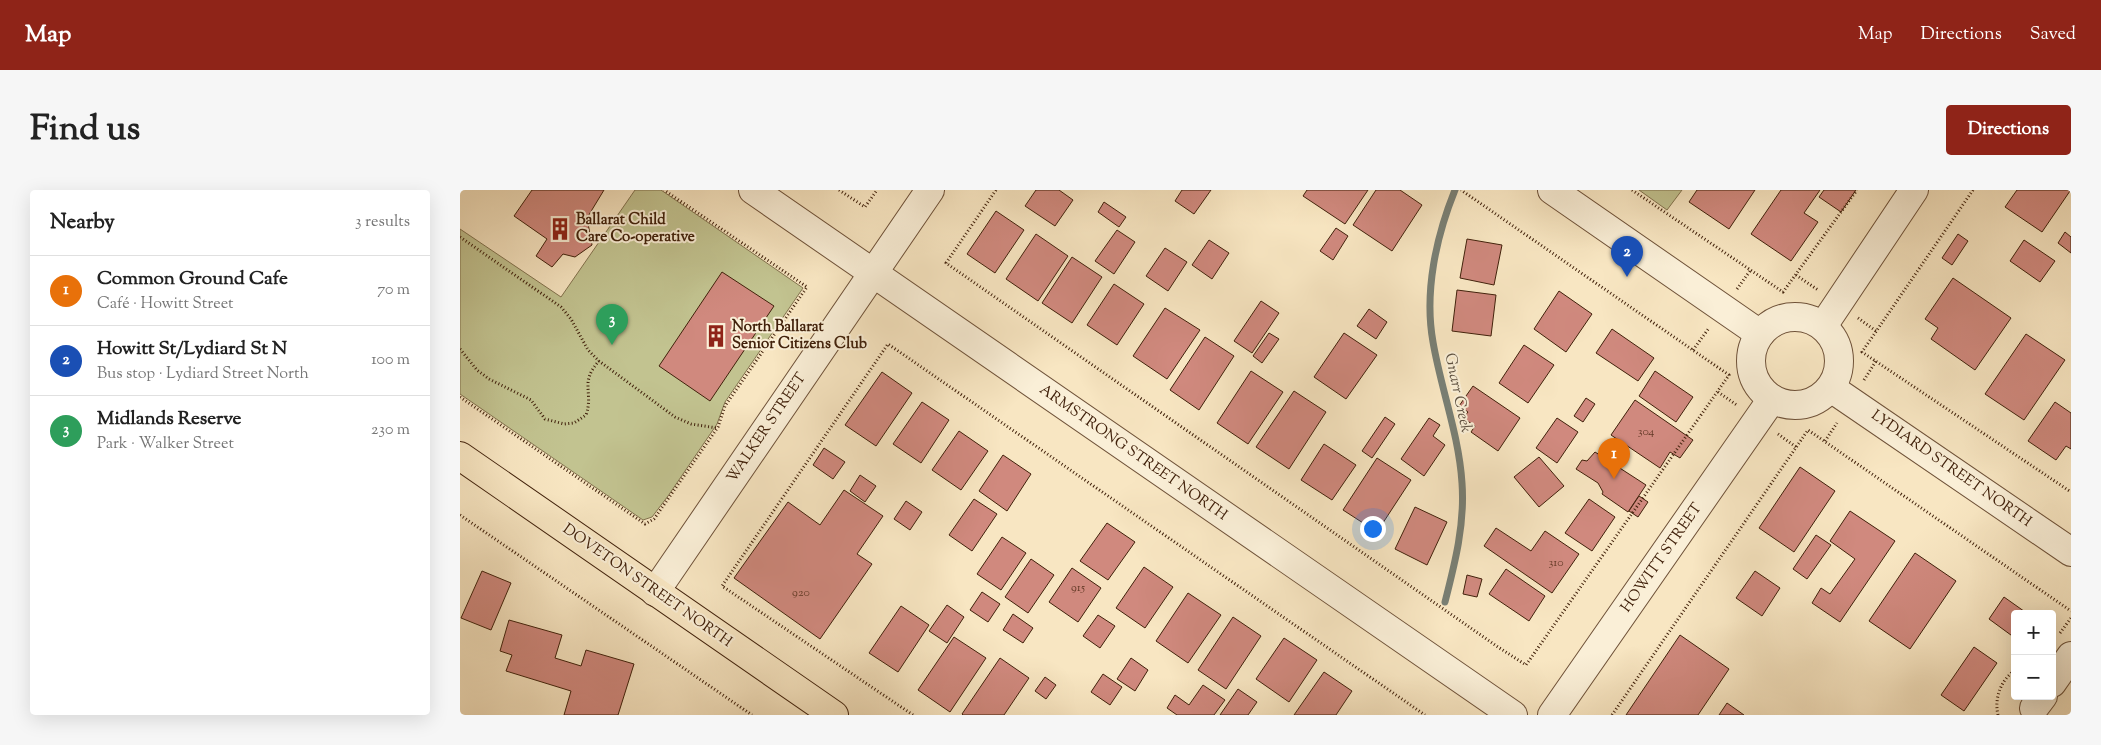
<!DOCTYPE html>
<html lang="en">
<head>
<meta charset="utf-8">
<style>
  :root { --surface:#fff; --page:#f6f6f6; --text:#222; --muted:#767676; --line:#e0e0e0; --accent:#8f2418 }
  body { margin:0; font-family:"Sorts Mill Goudy",serif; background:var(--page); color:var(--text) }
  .controls { position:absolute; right:15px; bottom:15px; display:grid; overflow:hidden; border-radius:5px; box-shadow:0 5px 20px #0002 }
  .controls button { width:45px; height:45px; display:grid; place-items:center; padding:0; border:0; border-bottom:1px solid var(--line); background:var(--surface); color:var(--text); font:25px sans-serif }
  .you { position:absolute; left:912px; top:338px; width:18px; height:18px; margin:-12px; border:4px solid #fff; border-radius:50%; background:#1a73e8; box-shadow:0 0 0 8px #1a73e833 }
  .badge { display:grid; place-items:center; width:32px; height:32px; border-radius:50%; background:var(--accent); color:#fff; font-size:16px; font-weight:700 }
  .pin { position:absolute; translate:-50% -41px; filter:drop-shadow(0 1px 2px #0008) }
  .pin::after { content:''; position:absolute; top:26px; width:18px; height:15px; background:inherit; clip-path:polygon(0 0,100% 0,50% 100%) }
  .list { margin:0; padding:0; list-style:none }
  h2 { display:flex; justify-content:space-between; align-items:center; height:65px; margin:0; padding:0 20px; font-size:21px }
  h2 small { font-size:16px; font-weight:400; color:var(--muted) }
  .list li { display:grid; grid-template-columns:32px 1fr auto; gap:15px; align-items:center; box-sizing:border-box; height:70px; padding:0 20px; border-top:1px solid var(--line) }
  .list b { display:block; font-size:19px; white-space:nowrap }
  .list p { margin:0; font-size:16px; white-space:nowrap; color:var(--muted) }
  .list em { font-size:16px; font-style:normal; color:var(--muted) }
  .map { position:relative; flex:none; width:1611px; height:525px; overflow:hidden; border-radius:5px }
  header { display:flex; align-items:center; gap:30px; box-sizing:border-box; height:70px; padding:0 25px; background:var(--accent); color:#fff }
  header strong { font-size:24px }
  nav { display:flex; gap:28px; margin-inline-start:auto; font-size:18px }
  .intro { display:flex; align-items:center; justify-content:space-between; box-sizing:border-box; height:120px; padding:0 30px }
  h1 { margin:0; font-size:35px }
  .button { padding:12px 22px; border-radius:5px; background:var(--accent); color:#fff; font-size:18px; font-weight:700 }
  main { display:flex; gap:30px; padding:0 30px }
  aside { flex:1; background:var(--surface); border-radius:5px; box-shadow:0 5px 20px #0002 }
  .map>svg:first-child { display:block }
  .green { fill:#c2c390; stroke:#82724e }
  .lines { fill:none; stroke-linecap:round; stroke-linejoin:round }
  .stream { stroke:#797f74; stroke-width:7 }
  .building { fill:#d0897e; stroke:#41210b }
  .minor-casing { stroke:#6f5239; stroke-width:30 }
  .major-casing { stroke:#41210b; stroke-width:30 }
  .path { stroke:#41210b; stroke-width:3; stroke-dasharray:1 2.5; stroke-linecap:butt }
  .minor { stroke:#faefd7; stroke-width:28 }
  .major { stroke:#f8e6c2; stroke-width:28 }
  .labels { text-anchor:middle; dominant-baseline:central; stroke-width:4; stroke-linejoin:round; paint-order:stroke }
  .number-label { font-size:12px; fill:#653b28 }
  .poi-label { font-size:15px; font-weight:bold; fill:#41210b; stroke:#faefd7; text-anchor:start }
  .street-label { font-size:15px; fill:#41210b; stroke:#faefd7 }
  .water-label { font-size:16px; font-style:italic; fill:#5d5040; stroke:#faefd7 }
</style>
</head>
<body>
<header>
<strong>Map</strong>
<nav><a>Map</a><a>Directions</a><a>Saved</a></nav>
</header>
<div class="intro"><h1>Find us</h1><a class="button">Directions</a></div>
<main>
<aside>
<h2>Nearby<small>3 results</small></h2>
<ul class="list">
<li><span class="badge" style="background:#e8710a">1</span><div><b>Common Ground Cafe</b><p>Café · Howitt Street</p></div><em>70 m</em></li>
<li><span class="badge" style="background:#1a4fb4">2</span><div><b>Howitt St/Lydiard St N</b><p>Bus stop · Lydiard Street North</p></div><em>100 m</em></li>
<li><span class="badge" style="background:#2e9e5b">3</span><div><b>Midlands Reserve</b><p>Park · Walker Street</p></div><em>230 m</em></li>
</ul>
</aside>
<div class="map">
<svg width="1611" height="525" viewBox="0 0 1611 525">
  <rect width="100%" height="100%" fill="#f8e6c2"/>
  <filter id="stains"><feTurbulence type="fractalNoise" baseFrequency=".004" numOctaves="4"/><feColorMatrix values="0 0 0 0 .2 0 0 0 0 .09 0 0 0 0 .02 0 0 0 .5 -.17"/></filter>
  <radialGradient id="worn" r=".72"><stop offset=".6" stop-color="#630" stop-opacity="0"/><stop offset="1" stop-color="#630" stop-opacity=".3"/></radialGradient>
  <g class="green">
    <path d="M 175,0 L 201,0 L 343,98 L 265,212 L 257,234 L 208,306 L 192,327 L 183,330 L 0,204 L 0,39 L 101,107 Z"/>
    <path d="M 1179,0 L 1222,0 L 1207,20 Z"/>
  </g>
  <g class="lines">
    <path class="stream" d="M 985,412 C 995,373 1005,334 1002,293 C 999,245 981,199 973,152 C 964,102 976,47 995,0"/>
  </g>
  <g class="building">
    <path d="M 72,0 L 144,0 L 127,28 L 132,55 L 115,67 L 103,64 L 92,77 L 76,66 L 87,49 L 54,26 Z"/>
    <path d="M 576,0 L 599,0 L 613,10 L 595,36 L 565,16 Z"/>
    <path d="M 722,0 L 751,0 L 734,24 L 715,11 Z"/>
    <path d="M 847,0 L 908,0 L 885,34 L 843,6 Z"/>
    <path d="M 916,0 L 940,0 L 962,15 L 932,61 L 893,35 Z"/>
    <path d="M 1237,0 L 1295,0 L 1269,39 L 1229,12 Z"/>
    <path d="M 1321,0 L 1360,0 L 1344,23 L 1358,32 L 1331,71 L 1291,44 Z"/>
    <path d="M 1364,0 L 1396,0 L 1381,22 L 1359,7 Z"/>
    <path d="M 1557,0 L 1608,0 L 1610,1 L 1582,42 L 1545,17 Z"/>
    <path d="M 644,12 L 666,27 L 659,37 L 638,22 Z"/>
    <path d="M 536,21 L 564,40 L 535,83 L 507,64 Z"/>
    <path d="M 876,38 L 888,46 L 873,70 L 860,61 Z"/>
    <path d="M 657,40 L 675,52 L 654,84 L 635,71 Z"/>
    <path d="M 1605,42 L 1611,47 L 1611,63 L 1598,53 Z"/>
    <path d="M 576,44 L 608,66 L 578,111 L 546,89 Z"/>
    <path d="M 1498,44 L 1508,51 L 1492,75 L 1482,68 Z"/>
    <path d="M 1007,49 L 1042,55 L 1034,95 L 1000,88 Z"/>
    <path d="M 749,50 L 769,63 L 752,89 L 732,75 Z"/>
    <path d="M 1564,50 L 1595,71 L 1580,92 L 1550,71 Z"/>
    <path d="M 705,58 L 727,72 L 708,101 L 686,86 Z"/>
    <path d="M 612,67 L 642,87 L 612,133 L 582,113 Z"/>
    <path d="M 262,82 L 314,116 L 250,211 L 199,176 Z"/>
    <path d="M 1493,88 L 1551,128 L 1515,180 L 1471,149 L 1478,138 L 1465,129 Z"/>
    <path d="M 654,94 L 684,114 L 657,155 L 627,135 Z"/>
    <path d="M 997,100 L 1036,105 L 1031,146 L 992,141 Z"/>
    <path d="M 1099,101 L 1132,124 L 1106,162 L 1074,139 Z"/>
    <path d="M 801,111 L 819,123 L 792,163 L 774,151 Z"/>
    <path d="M 705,118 L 740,140 L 707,189 L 673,166 Z"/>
    <path d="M 909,119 L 927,132 L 916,149 L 897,136 Z"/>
    <path d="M 1152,139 L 1194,168 L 1178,191 L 1136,163 Z"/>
    <path d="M 809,143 L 819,149 L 802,173 L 793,166 Z"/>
    <path d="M 884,143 L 917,165 L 886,209 L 854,187 Z"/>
    <path d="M 1566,144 L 1605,170 L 1564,230 L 1525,204 Z"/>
    <path d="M 745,147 L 774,166 L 739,220 L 710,200 Z"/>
    <path d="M 1064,155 L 1094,175 L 1068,213 L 1039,193 Z"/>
    <path d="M 791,181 L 823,202 L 788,254 L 757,233 Z"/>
    <path d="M 1195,181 L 1233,207 L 1216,232 L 1179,206 Z"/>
    <path d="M 422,182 L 452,203 L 416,256 L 385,235 Z"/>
    <path d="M 1013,196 L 1060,228 L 1038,261 L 1011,242 L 1015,236 L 1003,228 L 1008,222 L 999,216 Z"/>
    <path d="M 834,201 L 866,222 L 829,279 L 796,257 Z"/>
    <path d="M 1126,208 L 1135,214 L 1123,232 L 1114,226 Z"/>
    <path d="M 1175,210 L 1233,250 L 1220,268 L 1210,262 L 1200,278 L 1151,245 Z"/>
    <path d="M 462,212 L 489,230 L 461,273 L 433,254 Z"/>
    <path d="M 1595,212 L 1611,223 L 1611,259 L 1606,256 L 1596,270 L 1568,251 Z"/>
    <path d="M 925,227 L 935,234 L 912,268 L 902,261 Z"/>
    <path d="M 969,228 L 980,235 L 973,246 L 985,255 L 964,286 L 941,269 Z"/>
    <path d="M 1097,228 L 1118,242 L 1097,273 L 1076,258 Z"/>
    <path d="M 499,241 L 528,261 L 501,300 L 472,280 Z"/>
    <path d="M 864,254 L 896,275 L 872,310 L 841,290 Z"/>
    <path d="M 364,258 L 385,272 L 373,289 L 353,275 Z"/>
    <path d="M 1135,262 L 1186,295 L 1168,322 L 1142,304 L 1143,302 L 1138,293 L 1116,279 L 1122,270 L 1127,271 Z"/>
    <path d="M 543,265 L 571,284 L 547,321 L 519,301 Z"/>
    <path d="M 1079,267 L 1104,296 L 1079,317 L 1054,287 Z"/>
    <path d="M 917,268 L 951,290 L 917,342 L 883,320 Z"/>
    <path d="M 1340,277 L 1375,301 L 1334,362 L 1299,338 Z"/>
    <path d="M 400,285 L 416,296 L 405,312 L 390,301 Z"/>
    <path d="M 384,300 L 423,326 L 397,364 L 412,374 L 360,449 L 274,388 L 328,312 L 360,335 Z"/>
    <path d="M 1179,306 L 1188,312 L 1178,327 L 1169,321 Z"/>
    <path d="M 514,309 L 537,324 L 512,361 L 489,345 Z"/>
    <path d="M 1129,309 L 1155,327 L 1132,361 L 1105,343 Z"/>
    <path d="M 446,311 L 462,322 L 450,340 L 434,329 Z"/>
    <path d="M 955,317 L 987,332 L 967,375 L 935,359 Z"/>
    <path d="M 1390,321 L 1435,351 L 1380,432 L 1352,413 L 1361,398 L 1370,404 L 1395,369 L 1370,351 Z"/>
    <path d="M 647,333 L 675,352 L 648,390 L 620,371 Z"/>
    <path d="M 1036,338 L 1071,361 L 1085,341 L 1119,364 L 1092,403 L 1024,356 Z"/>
    <path d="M 1356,345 L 1371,355 L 1347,389 L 1333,379 Z"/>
    <path d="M 542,347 L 566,363 L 541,400 L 517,384 Z"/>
    <path d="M 1455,363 L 1496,391 L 1450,459 L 1409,431 Z"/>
    <path d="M 571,369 L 594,385 L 568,423 L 545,407 Z"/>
    <path d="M 684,377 L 713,397 L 685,438 L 656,418 Z"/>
    <path d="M 612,378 L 641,398 L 618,432 L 589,412 Z"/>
    <path d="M 1046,379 L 1085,406 L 1069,431 L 1029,404 Z"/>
    <path d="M 22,381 L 51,393 L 31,440 L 1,428 Z"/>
    <path d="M 1295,381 L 1320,398 L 1302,426 L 1276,408 Z"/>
    <path d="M 1007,385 L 1022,389 L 1017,407 L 1003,404 Z"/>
    <path d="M 522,402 L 540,414 L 528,432 L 510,420 Z"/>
    <path d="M 728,403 L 761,425 L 728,473 L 696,451 Z"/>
    <path d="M 1544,407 L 1568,424 L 1555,424 L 1555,448 L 1529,429 Z"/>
    <path d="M 487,415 L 504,427 L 487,453 L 469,441 Z"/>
    <path d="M 441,416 L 469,435 L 438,482 L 409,463 Z"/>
    <path d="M 553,424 L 573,438 L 563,453 L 543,440 Z"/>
    <path d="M 638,425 L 655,436 L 640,458 L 623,446 Z"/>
    <path d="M 773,427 L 801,446 L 766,499 L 738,480 Z"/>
    <path d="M 49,430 L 102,445 L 95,468 L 121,476 L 126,460 L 174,474 L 158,525 L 104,525 L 111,501 L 46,481 L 52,465 L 40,461 Z"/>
    <path d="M 1220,445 L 1269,479 L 1238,525 L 1166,525 Z"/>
    <path d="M 494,447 L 526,468 L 490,522 L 458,500 Z"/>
    <path d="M 824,448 L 857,470 L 829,512 L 796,489 Z"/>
    <path d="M 1514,457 L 1537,473 L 1504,521 L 1481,505 Z"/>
    <path d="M 540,468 L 569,488 L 544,525 L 503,525 L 502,524 Z"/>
    <path d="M 671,468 L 688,480 L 675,501 L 657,489 Z"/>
    <path d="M 864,482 L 892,501 L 876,525 L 834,525 Z"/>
    <path d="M 643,484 L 662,497 L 650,515 L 631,502 Z"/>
    <path d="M 585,487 L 596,495 L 586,509 L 575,501 Z"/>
    <path d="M 743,495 L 765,510 L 754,525 L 717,525 L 707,518 L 715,505 L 729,515 Z"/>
    <path d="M 778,499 L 797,512 L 788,525 L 760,525 Z"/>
    <path d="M 1267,513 L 1284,525 L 1259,525 Z"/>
  </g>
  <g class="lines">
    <defs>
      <g id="minor">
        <path d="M 293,0 L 1053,525"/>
        <path d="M 1092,0 L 1300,144"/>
        <circle cx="1335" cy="171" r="44"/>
        <path d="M 1363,136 L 1454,0"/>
        <path d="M 1371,198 L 1611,362"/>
        <path d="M 195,402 L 470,0"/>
        <path d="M 1592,493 L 1611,466"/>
        <path d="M 1574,518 L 1583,506"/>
        <path d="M 1092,525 L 1312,209"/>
      </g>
      <path id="major" d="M 0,266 L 374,525"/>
    </defs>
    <use href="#minor" class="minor-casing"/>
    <use href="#major" class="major-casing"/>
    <g class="path">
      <path d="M 379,0 L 405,17 L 417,0"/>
      <path d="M 536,0 L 486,73 L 1038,457 L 1066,475 L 1269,185 L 1001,0"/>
      <path d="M 1172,0 L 1323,102 L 1397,0"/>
      <path d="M 1513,0 L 1402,162 L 1611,302"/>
      <path d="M 0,47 L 101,117 L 111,129 L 128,160 L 139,171 L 215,227 L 231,234 L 257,238"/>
      <path d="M 1336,85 L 1358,100"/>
      <path d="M 1277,99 L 1290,81"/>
      <path d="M 1398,128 L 1416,141"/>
      <path d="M 0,159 L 17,180 L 29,189 L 71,210 L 85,229 L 104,234 L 114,233 L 126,225 C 134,202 119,193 139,171"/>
      <path d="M 1233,160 L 1249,138"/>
      <path d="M 1404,190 L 1416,171"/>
      <path d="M 1258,202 L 1278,216"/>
      <path d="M 0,207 L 185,334 L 194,329 L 258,237 L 265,216 L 347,97 L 204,0"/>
      <path d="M 1318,244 L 1336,257"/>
      <path d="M 1365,251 L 1377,233"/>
      <path d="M 0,325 L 292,525"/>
      <path d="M 1600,443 L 1611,428"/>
      <path d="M 453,525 L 262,396 L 428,154 L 965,525"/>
      <path d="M 1152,525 L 1348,240 L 1611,421"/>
      <path d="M 1538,525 C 1534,508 1541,490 1555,480"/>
    </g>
    <use href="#minor" class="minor"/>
    <use href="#major" class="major"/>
  </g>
  <defs>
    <symbol id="building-bare" viewBox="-9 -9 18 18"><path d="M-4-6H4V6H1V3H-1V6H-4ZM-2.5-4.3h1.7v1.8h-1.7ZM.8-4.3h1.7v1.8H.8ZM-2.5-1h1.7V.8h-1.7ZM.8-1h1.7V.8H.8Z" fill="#8f2418" stroke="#faefd7" stroke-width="2.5" paint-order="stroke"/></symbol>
  </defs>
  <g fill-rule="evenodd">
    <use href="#building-bare" x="84" y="23" width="32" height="32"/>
    <use href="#building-bare" x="240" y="130" width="32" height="32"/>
  </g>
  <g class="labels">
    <g class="number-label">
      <text x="1186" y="242">304</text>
      <text x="1096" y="373">310</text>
      <text x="618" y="398">915</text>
      <text x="341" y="403">920</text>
    </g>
    <g class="poi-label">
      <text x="116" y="30">Ballarat Child<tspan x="116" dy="17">Care Co-operative</tspan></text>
      <text x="272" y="137">North Ballarat<tspan x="272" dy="17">Senior Citizens Club</tspan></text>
    </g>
    <g class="street-label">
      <text transform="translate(307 238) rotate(-56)">WALKER STREET</text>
      <text transform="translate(673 263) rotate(35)">ARMSTRONG STREET NORTH</text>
      <text transform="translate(1491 279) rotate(35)">LYDIARD STREET NORTH</text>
      <text transform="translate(1202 368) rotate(-55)">HOWITT STREET</text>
      <text transform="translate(187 396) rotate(35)">DOVETON STREET NORTH</text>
    </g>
    <g class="water-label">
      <text transform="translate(997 203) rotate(78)">Gnarr Creek</text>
    </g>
  </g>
  <rect width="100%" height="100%" filter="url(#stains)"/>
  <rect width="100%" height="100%" fill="url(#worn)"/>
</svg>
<div class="controls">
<button>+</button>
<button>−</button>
</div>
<div class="you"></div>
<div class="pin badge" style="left:1154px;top:289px;background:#e8710a">1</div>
<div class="pin badge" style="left:1167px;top:87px;background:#1a4fb4">2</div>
<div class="pin badge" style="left:152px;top:155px;background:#2e9e5b">3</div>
</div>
</main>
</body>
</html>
